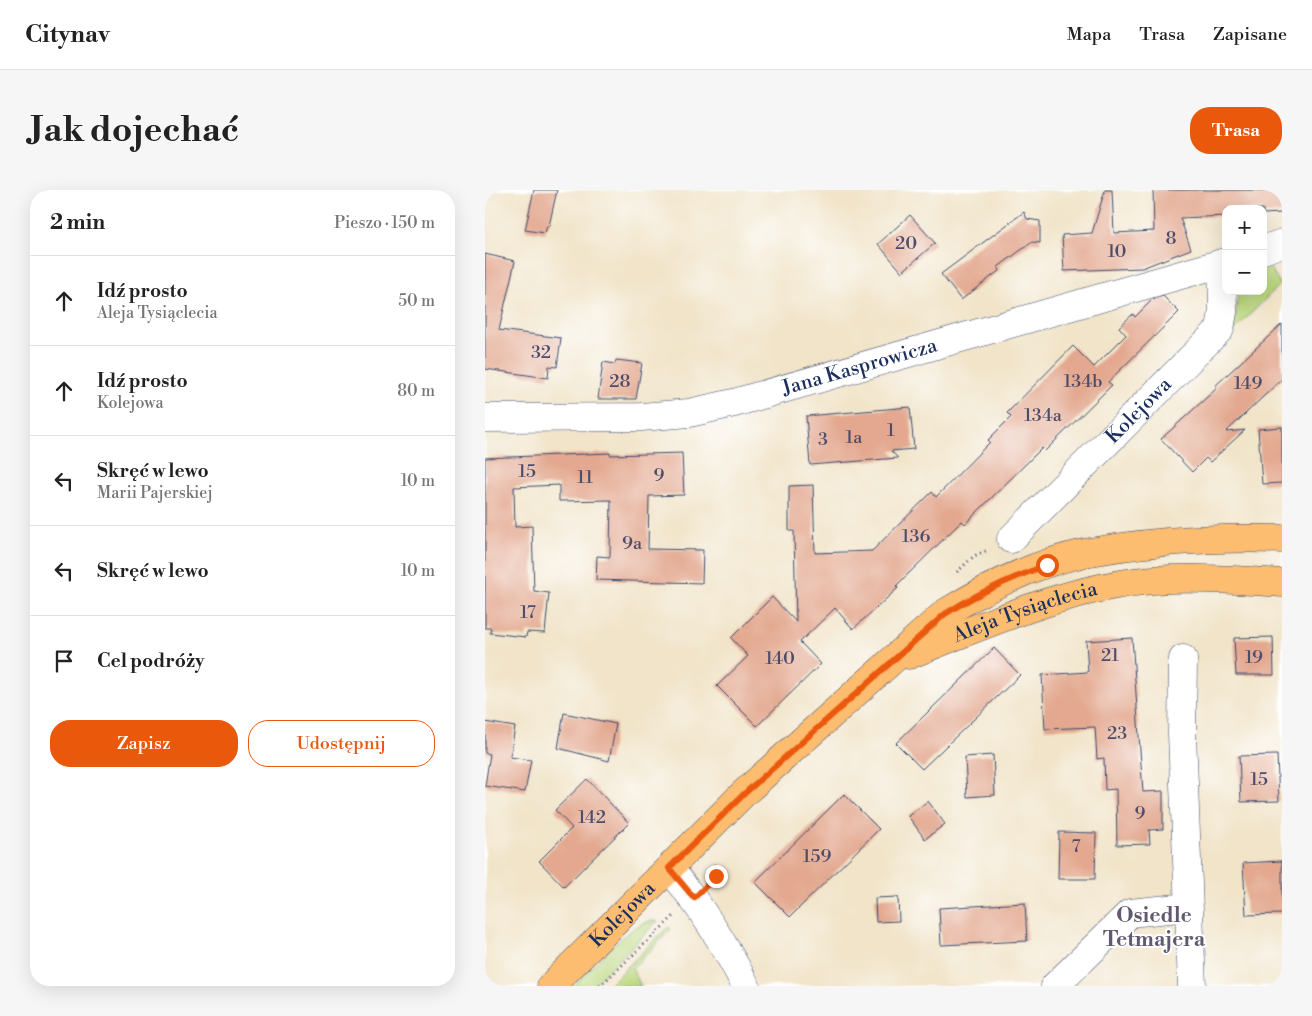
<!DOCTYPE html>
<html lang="pl">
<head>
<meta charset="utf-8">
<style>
  :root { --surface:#fff; --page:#f6f6f6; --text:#222; --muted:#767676; --line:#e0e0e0; --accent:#ea580c }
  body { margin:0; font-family:"Libre Bodoni",serif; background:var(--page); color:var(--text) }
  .controls { position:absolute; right:15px; top:15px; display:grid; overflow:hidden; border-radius:10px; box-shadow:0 5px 20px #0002 }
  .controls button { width:45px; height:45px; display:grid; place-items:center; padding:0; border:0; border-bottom:1px solid var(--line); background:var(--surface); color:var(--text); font:25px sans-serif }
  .stop { position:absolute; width:15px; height:15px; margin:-11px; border:4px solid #ea580c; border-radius:50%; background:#fff }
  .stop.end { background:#ea580c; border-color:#fff; box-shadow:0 1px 5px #0008 }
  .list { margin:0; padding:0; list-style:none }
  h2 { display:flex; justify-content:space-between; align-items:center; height:65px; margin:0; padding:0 20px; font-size:21px }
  h2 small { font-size:16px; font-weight:400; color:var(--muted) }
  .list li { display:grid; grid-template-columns:32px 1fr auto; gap:15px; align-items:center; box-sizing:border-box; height:90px; padding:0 20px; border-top:1px solid var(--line) }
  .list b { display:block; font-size:19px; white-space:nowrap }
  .list p { margin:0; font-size:16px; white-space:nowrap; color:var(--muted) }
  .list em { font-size:16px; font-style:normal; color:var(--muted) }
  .actions { display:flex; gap:10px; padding:15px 20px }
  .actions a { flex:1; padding:11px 0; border:1px solid var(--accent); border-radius:20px; text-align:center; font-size:18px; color:var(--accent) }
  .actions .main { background:var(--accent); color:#fff }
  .icon { flex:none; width:28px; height:28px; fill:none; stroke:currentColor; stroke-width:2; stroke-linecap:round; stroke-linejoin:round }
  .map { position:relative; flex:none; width:797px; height:796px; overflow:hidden; border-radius:20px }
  header { display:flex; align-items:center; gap:30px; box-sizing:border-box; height:70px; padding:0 25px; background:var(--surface); border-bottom:1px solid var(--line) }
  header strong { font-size:24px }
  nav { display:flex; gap:28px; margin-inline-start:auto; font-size:18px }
  .intro { display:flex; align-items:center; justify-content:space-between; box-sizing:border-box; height:120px; padding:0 30px }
  h1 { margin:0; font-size:35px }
  .button { padding:12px 22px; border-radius:20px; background:var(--accent); color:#fff; font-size:18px; font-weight:700 }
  main { display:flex; gap:30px; padding:0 30px }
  aside { flex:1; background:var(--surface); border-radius:20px; box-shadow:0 5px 20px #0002 }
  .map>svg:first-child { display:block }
  .green { fill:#b9d57b; stroke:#6a826c }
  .building { fill:#e3a88f }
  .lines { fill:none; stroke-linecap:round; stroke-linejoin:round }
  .street-casing { stroke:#3b4a6e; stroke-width:29 }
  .primary-casing { stroke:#3b4a6e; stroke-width:29 }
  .path { stroke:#3b4a6e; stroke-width:3; stroke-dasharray:1 4; stroke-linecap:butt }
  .street { stroke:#fff; stroke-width:28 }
  .primary { stroke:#fcbd6f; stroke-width:28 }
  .route { stroke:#ea580c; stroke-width:6 }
  .labels { text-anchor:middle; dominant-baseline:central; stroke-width:4; stroke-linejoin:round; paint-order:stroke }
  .number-label { font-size:18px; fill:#4d4d6a }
  .street-label { font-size:20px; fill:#1b2f5e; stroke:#fff }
  .neighbourhood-label { font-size:21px; font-weight:bold; fill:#61596f; stroke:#fff }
</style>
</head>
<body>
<header>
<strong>Citynav</strong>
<nav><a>Mapa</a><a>Trasa</a><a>Zapisane</a></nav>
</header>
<div class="intro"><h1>Jak dojechać</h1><a class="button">Trasa</a></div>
<main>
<aside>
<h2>2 min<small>Pieszo · 150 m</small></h2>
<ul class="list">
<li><svg class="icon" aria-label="ahead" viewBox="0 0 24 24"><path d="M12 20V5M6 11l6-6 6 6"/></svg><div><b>Idź prosto</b><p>Aleja Tysiąclecia</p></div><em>50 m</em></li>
<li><svg class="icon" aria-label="ahead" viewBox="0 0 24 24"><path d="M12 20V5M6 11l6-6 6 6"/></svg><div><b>Idź prosto</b><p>Kolejowa</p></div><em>80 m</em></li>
<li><svg class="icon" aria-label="left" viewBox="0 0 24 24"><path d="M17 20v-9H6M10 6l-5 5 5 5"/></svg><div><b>Skręć w lewo</b><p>Marii Pajerskiej</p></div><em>10 m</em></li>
<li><svg class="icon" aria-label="left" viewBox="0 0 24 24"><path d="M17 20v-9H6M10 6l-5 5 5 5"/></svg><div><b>Skręć w lewo</b></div><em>10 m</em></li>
<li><svg class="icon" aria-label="arrive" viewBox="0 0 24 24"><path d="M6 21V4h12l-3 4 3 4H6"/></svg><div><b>Cel podróży</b></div></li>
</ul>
<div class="actions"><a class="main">Zapisz</a><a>Udostępnij</a></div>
</aside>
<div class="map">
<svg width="797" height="796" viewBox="0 0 797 796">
  <rect width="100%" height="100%" fill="#fff"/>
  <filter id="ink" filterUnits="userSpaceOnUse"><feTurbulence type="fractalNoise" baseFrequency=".02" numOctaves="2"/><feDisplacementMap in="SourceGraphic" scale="10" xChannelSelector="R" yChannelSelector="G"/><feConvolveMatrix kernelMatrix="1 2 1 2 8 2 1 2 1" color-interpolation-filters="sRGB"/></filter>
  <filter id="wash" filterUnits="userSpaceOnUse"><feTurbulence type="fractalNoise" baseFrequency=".0096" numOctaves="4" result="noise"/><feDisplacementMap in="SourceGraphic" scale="20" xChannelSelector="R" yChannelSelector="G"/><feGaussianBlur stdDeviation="1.12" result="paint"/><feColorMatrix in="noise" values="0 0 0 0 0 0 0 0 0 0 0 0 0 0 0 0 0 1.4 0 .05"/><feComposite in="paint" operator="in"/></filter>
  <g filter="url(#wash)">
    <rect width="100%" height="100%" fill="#f1e4c9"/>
    <g class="green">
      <path d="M 778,73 L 783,75 L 795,94 L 739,151 L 751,126 L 753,101 L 778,101 Z"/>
      <path d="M 166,731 L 173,731 L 107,796 L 89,796 C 107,778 142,735 166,731 Z"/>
      <path d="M 183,737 L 186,739 L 147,779 L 156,796 L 123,796 Z"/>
    </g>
    <g id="blocks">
      <g class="building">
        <path d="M 49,0 L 72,0 L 64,36 L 62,36 L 60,43 L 40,40 Z"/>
        <path d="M 620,0 L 627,0 L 629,43 L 669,41 L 668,0 L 797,0 L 797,23 L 778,24 L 778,19 L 741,19 L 741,26 L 695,28 L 706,59 L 657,78 L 579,81 L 577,45 L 607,43 Z"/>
        <path d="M 539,22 L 542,29 L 555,31 L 555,53 L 547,52 L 513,77 L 515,80 L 476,110 L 456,84 Z"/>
        <path d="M 425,25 L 450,53 L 417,82 L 393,54 Z"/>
        <path d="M 0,64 L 30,71 L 14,140 L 76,148 L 72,177 L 64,176 L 63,188 L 0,179 Z"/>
        <path d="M 678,106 L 694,122 L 623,192 L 627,195 L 560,261 L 557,258 L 480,334 L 477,331 L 411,396 L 413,398 L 368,439 L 350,418 L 315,452 L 336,474 L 272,536 L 232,496 L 263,466 L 246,448 L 287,407 L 311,432 L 309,341 L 304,341 L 304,296 L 328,295 L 330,363 L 387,361 L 447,302 L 451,307 L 505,252 L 503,250 L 526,227 L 522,223 L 588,156 L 609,177 L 641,145 L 634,137 L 648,124 L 650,127 L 668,109 Z"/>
        <path d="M 797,134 L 797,189 L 741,242 L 760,240 L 725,272 L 721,268 L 707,282 L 676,249 L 732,198 L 730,196 Z"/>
        <path d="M 131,170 L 157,173 L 151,209 L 113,209 L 118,172 L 130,174 Z"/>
        <path d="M 425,217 L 429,259 L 406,261 L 413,268 L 325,275 L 321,226 Z"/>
        <path d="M 797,237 L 797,293 L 777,294 L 773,239 Z"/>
        <path d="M 125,263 L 125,265 L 197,263 L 199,305 L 164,306 L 163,359 L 218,360 L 217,393 L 111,390 L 112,366 L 125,367 L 126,310 L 74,311 L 74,295 L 29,297 L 30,337 L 47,336 L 49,401 L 64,403 L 60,443 L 42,442 L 41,447 L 5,443 L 6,438 L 0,438 L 0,268 Z"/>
        <path d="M 788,447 L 789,485 L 751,485 L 749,448 Z"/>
        <path d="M 647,448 L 658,602 L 678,601 L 678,639 L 664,640 L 665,654 L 632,655 L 631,599 L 620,600 L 619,568 L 612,569 L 610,537 L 560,539 L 557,485 L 603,482 L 601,451 Z"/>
        <path d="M 509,458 L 535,485 L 437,579 L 411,553 Z"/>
        <path d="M 79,523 L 131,534 L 124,571 L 73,558 Z"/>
        <path d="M 0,532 L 30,537 L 25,567 L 46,570 L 40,602 L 0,596 L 5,564 L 0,563 Z"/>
        <path d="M 508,565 L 510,605 L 482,607 L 480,567 Z"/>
        <path d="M 792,565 L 794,611 L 756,612 L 754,566 Z"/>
        <path d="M 102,589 L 144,633 L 79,697 L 54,671 L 87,638 L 70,620 Z"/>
        <path d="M 359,604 L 394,639 L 305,727 L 270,692 Z"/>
        <path d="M 443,611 L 460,634 L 440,649 L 423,626 Z"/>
        <path d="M 574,642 L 611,643 L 610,689 L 573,689 Z"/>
        <path d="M 797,671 L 797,724 L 761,725 L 758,673 Z"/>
        <path d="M 413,707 L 414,731 L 391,732 L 390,708 Z"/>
        <path d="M 540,713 L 542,751 L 456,755 L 454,718 Z"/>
      </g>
    </g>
  </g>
  <g filter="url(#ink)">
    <use href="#blocks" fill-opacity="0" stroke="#3b4a6e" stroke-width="1"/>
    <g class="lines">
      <defs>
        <g id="street">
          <path d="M 778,60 L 797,53"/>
          <path id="s1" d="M 0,228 L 156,227 L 204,223 L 249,213 L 741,72"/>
          <path id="s2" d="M 526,349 L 735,139 L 738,122 L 737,73"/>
          <path d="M 698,469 L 697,544 L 707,796"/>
          <path d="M 184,678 C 215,715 239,753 261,796"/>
          <path d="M 570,796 L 645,723 L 703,717"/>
        </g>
        <g id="primary">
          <path id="s3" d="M 424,465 C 502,434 583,397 668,390 C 711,387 754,390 797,393"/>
          <path id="s4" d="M 66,796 L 259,603 L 460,423 C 502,397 551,373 600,363 C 664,351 732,347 797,349"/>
        </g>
      </defs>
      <use href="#street" class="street-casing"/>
      <use href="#primary" class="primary-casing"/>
      <g class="path">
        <path d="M 472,382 L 489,366 L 503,360"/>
        <path d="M 228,689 L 231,686 L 229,672"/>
        <path d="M 115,796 L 189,726"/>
      </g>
      <use href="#street" class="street"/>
      <use href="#primary" class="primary"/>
    </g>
  </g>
  <g class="lines" filter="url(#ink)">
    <path class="route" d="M 231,686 L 209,708 L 184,678 L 259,604 L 460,424 C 493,403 526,388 562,375"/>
  </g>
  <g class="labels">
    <g class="number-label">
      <text x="686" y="48">8</text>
      <text x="421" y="53">20</text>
      <text x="632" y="61">10</text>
      <text x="56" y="162">32</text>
      <text x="135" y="191">28</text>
      <text x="598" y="191">134b</text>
      <text x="763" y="193">149</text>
      <text x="558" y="225">134a</text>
      <text x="406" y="240">1</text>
      <text x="369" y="247">1a</text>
      <text x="338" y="249">3</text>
      <text x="42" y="281">15</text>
      <text x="174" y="285">9</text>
      <text x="100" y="287">11</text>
      <text x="431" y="346">136</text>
      <text x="147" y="353">9a</text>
      <text x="43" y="422">17</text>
      <text x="625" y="465">21</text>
      <text x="769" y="467">19</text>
      <text x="295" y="468">140</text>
      <text x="632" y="543">23</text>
      <text x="774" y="589">15</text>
      <text x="655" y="623">9</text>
      <text x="107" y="627">142</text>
      <text x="591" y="656">7</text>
      <text x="332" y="666">159</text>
    </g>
    <g class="street-label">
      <text stroke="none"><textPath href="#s1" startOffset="381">Jana Kasprowicza</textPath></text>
      <text stroke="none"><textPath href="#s2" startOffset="181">Kolejowa</textPath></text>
      <text stroke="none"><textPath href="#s3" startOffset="124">Aleja Tysiąclecia</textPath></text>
      <text stroke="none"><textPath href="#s4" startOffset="101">Kolejowa</textPath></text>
    </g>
    <g class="neighbourhood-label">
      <text x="669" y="726">Osiedle<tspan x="669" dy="24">Tetmajera</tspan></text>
    </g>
  </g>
</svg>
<div class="controls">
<button>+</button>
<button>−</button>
</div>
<div class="stop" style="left:562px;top:375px"></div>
<div class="stop end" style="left:231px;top:686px"></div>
</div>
</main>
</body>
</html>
